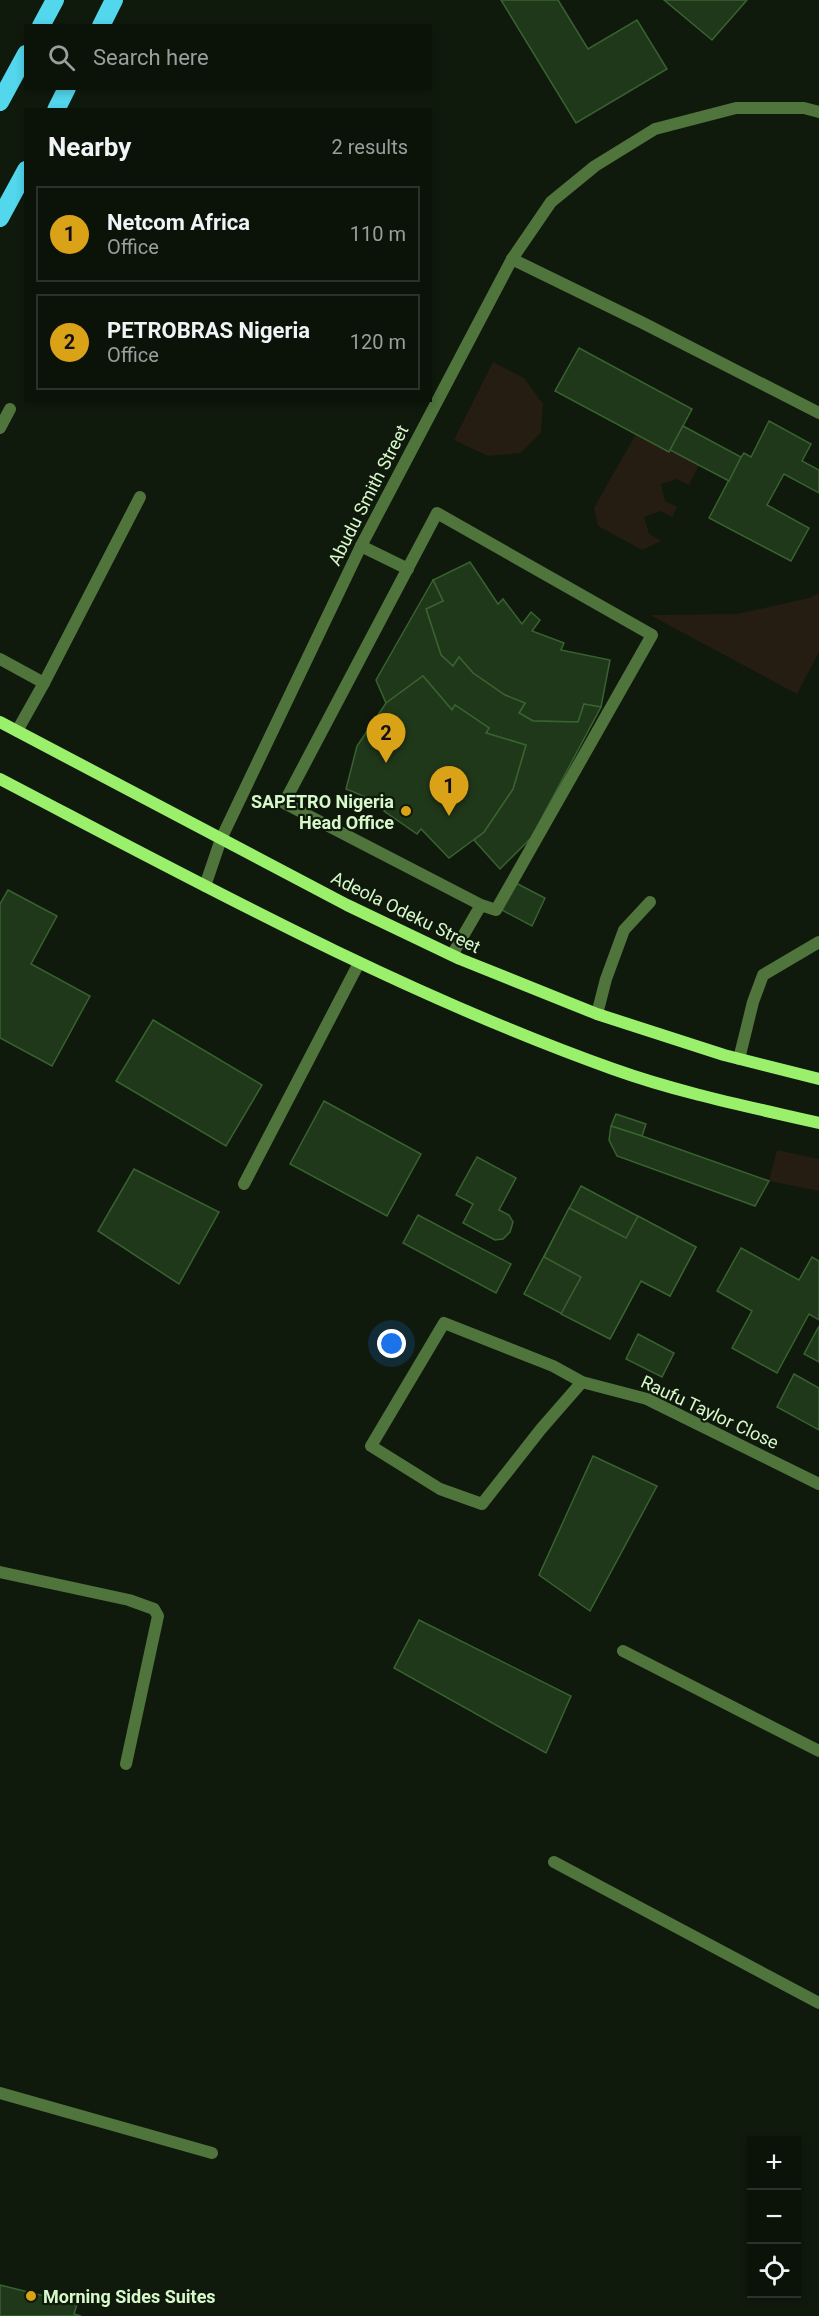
<!DOCTYPE html>
<html lang="en">
<head>
<meta charset="utf-8">
<style>
  :root { --surface:#0b1309; --page:#192017; --text:#f1f3f6; --muted:#9a9e9c; --line:#2b322a; --accent:#d9a217 }
  body { margin:0; font-family:Roboto,sans-serif; background:var(--page); color:var(--text) }
  .controls { position:absolute; right:18px; bottom:18px; display:grid; overflow:hidden; border-radius:0px; box-shadow:0 3px 9px #0003 }
  .controls button { width:54px; height:54px; display:grid; place-items:center; padding:0; border:0; border-bottom:2px solid var(--line); background:var(--surface); color:var(--text); font:30px sans-serif }
  .you { position:absolute; left:392px; top:1344px; width:21px; height:21px; margin:-15px; border:4px solid #fff; border-radius:50%; background:#1a73e8; box-shadow:0 0 0 9px #1a73e833 }
  .badge { display:grid; place-items:center; width:39px; height:39px; border-radius:50%; background:var(--accent); color:#111; font-size:20px; font-weight:700 }
  .pin { position:absolute; translate:-50% -50px; filter:drop-shadow(0 2px 3px #0008) }
  .pin::after { content:''; position:absolute; top:32px; width:21px; height:18px; background:inherit; clip-path:polygon(0 0,100% 0,50% 100%) }
  .list { margin:0; padding:0; list-style:none }
  h2 { display:flex; justify-content:space-between; align-items:center; height:78px; margin:0; padding:0 24px; font-size:26px }
  h2 small { font-size:20px; font-weight:400; color:var(--muted) }
  .list li { display:grid; grid-template-columns:39px 1fr auto; gap:18px; align-items:center; box-sizing:border-box; height:96px; margin:0 12px 12px; padding:0 12px; border:2px solid var(--line); border-radius:0px }
  .list b { display:block; font-size:22px; white-space:nowrap }
  .list p { margin:0; font-size:20px; white-space:nowrap; color:var(--muted) }
  .list em { font-size:20px; font-style:normal; color:var(--muted) }
  .icon { flex:none; width:33px; height:33px; fill:none; stroke:currentColor; stroke-width:2; stroke-linecap:round; stroke-linejoin:round }
  .map { position:relative; flex:none; width:819px; height:2316px; overflow:hidden }
  .search { position:absolute; background:var(--surface); box-shadow:0 3px 9px #0003; left:24px; top:24px; width:408px; height:66px; display:flex; align-items:center; gap:15px; box-sizing:border-box; padding:0 21px; border-radius:0px; color:var(--muted); font-size:22px }
  .panel { position:absolute; background:var(--surface); box-shadow:0 3px 9px #0003; left:24px; top:108px; width:408px; height:294px; border-radius:0px }
  .map>svg:first-child { display:block }
  .green { fill:#261d12 }
  .building { fill:#20381a; stroke:#38622f; stroke-width:1.5 }
  .lines { fill:none; stroke-linecap:round; stroke-linejoin:round }
  .lane { stroke:#4f743c; stroke-width:12 }
  .street { stroke:#4f743c; stroke-width:12 }
  .secondary { stroke:#9af06b; stroke-width:12 }
  .highway { stroke:#52d7ed; stroke-width:18 }
  .poi-dot { fill:#d9a217; stroke:#0f190c; stroke-width:2 }
  .labels { text-anchor:middle; dominant-baseline:central; stroke-width:4.5; stroke-linejoin:round; paint-order:stroke }
  .street-label { font-size:18px; fill:#d7f9ca; stroke:#0f190c }
  .poi-label { font-size:18px; font-weight:bold; fill:#d7f9ca; stroke:#0f190c; text-anchor:end }
</style>
</head>
<body>
<div class="map">
<svg width="819" height="2316" viewBox="0 0 819 2316">
  <rect width="100%" height="100%" fill="#0f190c"/>
  <g class="green">
    <path d="M 493,362 L 524,378 L 543,404 L 541,433 L 520,453 L 488,456 L 454,440 Z"/>
    <path d="M 636,434 L 699,465 L 689,485 L 677,479 L 661,484 L 665,501 L 677,507 L 672,517 L 661,511 L 644,517 L 649,534 L 661,541 L 642,550 L 598,526 L 594,508 Z"/>
    <path d="M 819,593 L 819,652 L 797,694 L 650,615 L 737,614 L 809,598 Z"/>
    <path d="M 777,1150 L 819,1159 L 819,1191 L 769,1181 Z"/>
  </g>
  <g class="building">
    <path d="M 501,0 L 558,0 L 588,49 L 637,20 L 667,69 L 576,123 Z"/>
    <path d="M 664,0 L 747,0 L 712,40 Z"/>
    <path d="M 579,348 L 692,409 L 669,452 L 555,391 Z"/>
    <path d="M 769,421 L 811,444 L 802,461 L 819,470 L 819,493 L 784,474 L 767,505 L 809,528 L 791,561 L 709,518 L 741,457 L 744,453 L 751,457 Z"/>
    <path d="M 683,426 L 741,457 L 729,481 L 670,450 Z"/>
    <path d="M 470,562 L 498,604 L 503,599 L 522,624 L 531,612 L 540,620 L 532,631 L 564,643 L 561,650 L 610,660 L 601,707 L 584,704 L 578,722 L 533,721 L 519,713 L 525,703 L 505,695 L 473,673 L 459,657 L 453,666 L 441,655 L 426,609 L 443,601 L 433,580 Z"/>
    <path d="M 433,580 L 443,601 L 426,609 L 441,655 L 453,666 L 459,657 L 473,673 L 505,695 L 525,703 L 519,713 L 533,721 L 578,722 L 584,704 L 601,707 L 531,838 L 500,869 L 474,840 L 484,832 L 513,789 L 526,745 L 486,733 L 489,728 L 455,705 L 452,710 L 423,676 L 386,703 L 376,680 Z"/>
    <path d="M 423,676 L 452,710 L 455,705 L 489,728 L 486,733 L 526,745 L 513,789 L 484,832 L 449,858 L 421,829 L 417,834 L 384,811 L 388,806 L 346,789 L 357,746 L 386,703 Z"/>
    <path d="M 514,882 L 545,898 L 532,926 L 500,909 Z"/>
    <path d="M 8,890 L 57,916 L 31,964 L 90,996 L 52,1066 L 0,1038 L 0,904 Z"/>
    <path d="M 153,1020 L 262,1085 L 226,1146 L 116,1081 Z"/>
    <path d="M 324,1101 L 421,1154 L 387,1216 L 290,1164 Z"/>
    <path d="M 616,1114 L 646,1124 L 642,1136 L 611,1126 Z"/>
    <path d="M 611,1126 L 642,1136 L 769,1181 L 755,1206 L 617,1156 L 609,1140 Z"/>
    <path d="M 477,1157 L 516,1178 L 499,1210 L 509,1215 L 513,1222 L 510,1232 L 503,1239 L 495,1240 L 463,1223 L 473,1204 L 456,1195 Z"/>
    <path d="M 134,1169 L 219,1212 L 179,1284 L 98,1231 Z"/>
    <path d="M 581,1186 L 696,1247 L 670,1296 L 641,1281 L 610,1339 L 524,1294 Z"/>
    <path d="M 569,1208 L 626,1238 L 638,1216 L 696,1247 L 670,1296 L 641,1281 L 610,1339 L 561,1314 L 581,1277 L 544,1257 Z"/>
    <path d="M 418,1215 L 511,1264 L 496,1293 L 403,1243 Z"/>
    <path d="M 741,1248 L 799,1280 L 812,1257 L 819,1261 L 819,1320 L 809,1314 L 777,1373 L 732,1348 L 752,1311 L 717,1291 Z"/>
    <path d="M 819,1326 L 819,1362 L 804,1354 Z"/>
    <path d="M 638,1334 L 674,1353 L 662,1377 L 626,1359 Z"/>
    <path d="M 794,1374 L 819,1388 L 819,1430 L 777,1407 Z"/>
    <path d="M 593,1456 L 657,1486 L 590,1611 L 539,1575 Z"/>
    <path d="M 419,1620 L 571,1696 L 546,1753 L 394,1668 Z"/>
    <path d="M 0,2285 L 77,2304 L 74,2314 L 81,2316 L 0,2316 Z"/>
  </g>
  <g class="lines">
    <g class="lane">
      <path d="M 512,259 L 643,323 L 819,413"/>
      <path d="M 0,428 L 10,409"/>
      <path d="M 361,546 L 408,569"/>
      <path d="M 0,659 L 44,683 L 17,731"/>
      <path d="M 44,683 L 140,497"/>
      <path d="M 452,955 L 481,905 L 284,803 L 437,513 L 652,635 L 496,910 L 481,905"/>
      <path d="M 597,1014 L 606,979 L 624,930 L 650,902"/>
      <path d="M 739,1059 L 753,1002 L 763,975 L 819,942"/>
      <path d="M 244,1184 L 359,963"/>
      <path d="M 582,1382 L 553,1366 L 444,1323 L 371,1446 L 440,1489 L 482,1504 L 541,1429 L 582,1382 L 647,1399 L 819,1484"/>
      <path d="M 0,1572 L 129,1600 L 154,1609 L 158,1616 L 126,1764"/>
      <path d="M 623,1651 L 819,1751"/>
      <path d="M 554,1862 L 819,2003"/>
      <path d="M 0,2093 L 212,2153"/>
    </g>
    <path class="street" d="M 205,886 L 221,839 L 361,546 L 512,259 L 551,202 L 595,166 L 655,129 L 736,108 L 804,108 L 819,112"/>
    <g class="secondary">
      <path d="M 0,722 L 347,905 L 460,959 L 597,1014 L 724,1055 L 819,1079"/>
      <path d="M 0,779 C 201,884 400,993 613,1069 C 680,1093 750,1107 819,1123"/>
    </g>
    <g class="highway">
      <path d="M 41,26 L 55,0"/>
      <path d="M 101,26 L 114,0"/>
      <path d="M 0,102 L 26,54"/>
      <path d="M 56,110 L 67,88"/>
      <path d="M 0,218 L 26,170"/>
    </g>
  </g>
  <g class="poi-dot">
    <circle cx="406" cy="811" r="6"/>
    <circle cx="31" cy="2296" r="6"/>
  </g>
  <g class="labels">
    <g class="street-label">
      <text transform="translate(368 495) rotate(-63)">Abudu Smith Street</text>
      <text transform="translate(406 912) rotate(26)">Adeola Odeku Street</text>
      <text transform="translate(710 1412) rotate(25)">Raufu Taylor Close</text>
    </g>
    <g class="poi-label">
      <text x="394" y="801">SAPETRO Nigeria<tspan x="394" dy="21">Head Office</tspan></text>
      <text x="43" y="2296" text-anchor="start">Morning Sides Suites</text>
    </g>
  </g>
</svg>
<div class="controls">
<button>+</button>
<button>−</button>
<button><svg class="icon" aria-label="locate" viewBox="0 0 24 24"><circle cx="12" cy="12" r="6"/><path d="M12 2v4M12 18v4M2 12h4M18 12h4"/></svg></button>
</div>
<div class="you"></div>
<div class="pin badge" style="left:449px;top:816px">1</div>
<div class="pin badge" style="left:386px;top:763px">2</div>
<div class="search"><svg class="icon" aria-label="search" viewBox="0 0 24 24"><circle cx="10" cy="10" r="6"/><path d="M15 15l6 6"/></svg>Search here</div>
<section class="panel">
<h2>Nearby<small>2 results</small></h2>
<ul class="list">
<li><span class="badge">1</span><div><b>Netcom Africa</b><p>Office</p></div><em>110 m</em></li>
<li><span class="badge">2</span><div><b>PETROBRAS Nigeria</b><p>Office</p></div><em>120 m</em></li>
</ul>
</section>
</div>
</body>
</html>
